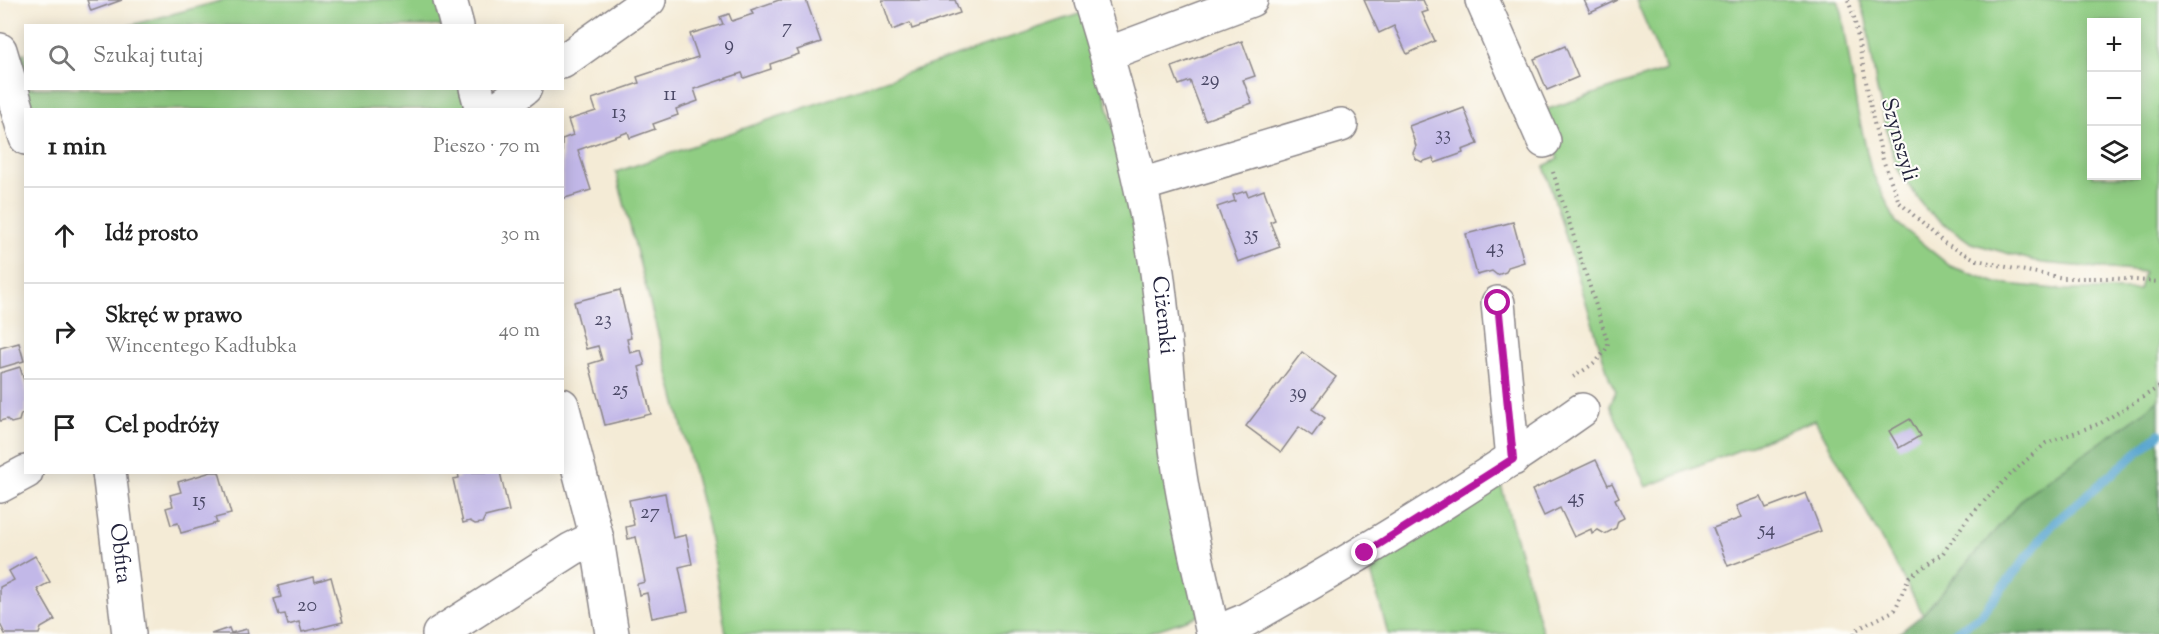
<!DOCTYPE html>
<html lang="pl">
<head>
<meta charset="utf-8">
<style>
  :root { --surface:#fff; --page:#f6f6f6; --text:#222; --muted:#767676; --line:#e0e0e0 }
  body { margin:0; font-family:"Sorts Mill Goudy",serif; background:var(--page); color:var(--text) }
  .controls { position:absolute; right:18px; top:18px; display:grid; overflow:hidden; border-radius:0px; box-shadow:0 3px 15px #0003 }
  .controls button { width:54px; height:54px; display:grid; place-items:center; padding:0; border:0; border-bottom:2px solid var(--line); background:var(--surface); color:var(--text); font:30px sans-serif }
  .stop { position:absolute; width:18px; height:18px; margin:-14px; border:4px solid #b5179e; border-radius:50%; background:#fff }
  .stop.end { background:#b5179e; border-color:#fff; box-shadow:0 2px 6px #0008 }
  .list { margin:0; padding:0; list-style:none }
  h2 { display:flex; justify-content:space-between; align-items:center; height:78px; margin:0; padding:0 24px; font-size:26px }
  h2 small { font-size:20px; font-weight:400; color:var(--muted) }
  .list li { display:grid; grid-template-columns:39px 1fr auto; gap:18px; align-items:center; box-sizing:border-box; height:96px; padding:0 24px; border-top:2px solid var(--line) }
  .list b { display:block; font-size:22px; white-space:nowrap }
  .list p { margin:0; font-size:20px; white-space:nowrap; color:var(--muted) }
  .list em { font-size:20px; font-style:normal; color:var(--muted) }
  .icon { flex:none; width:33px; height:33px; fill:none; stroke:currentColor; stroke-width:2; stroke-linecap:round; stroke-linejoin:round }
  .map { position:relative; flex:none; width:2159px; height:634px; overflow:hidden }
  .search { position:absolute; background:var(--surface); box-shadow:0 3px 15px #0003; left:24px; top:24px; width:540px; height:66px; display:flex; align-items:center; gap:15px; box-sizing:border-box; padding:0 21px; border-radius:0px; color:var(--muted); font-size:22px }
  .panel { position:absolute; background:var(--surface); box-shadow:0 3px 15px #0003; left:24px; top:108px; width:540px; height:366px; border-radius:0px }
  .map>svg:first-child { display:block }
  .green { fill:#90cd83; stroke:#59785f; stroke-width:1.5; fill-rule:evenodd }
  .forest { fill:#74b071; stroke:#4b6956; stroke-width:1.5 }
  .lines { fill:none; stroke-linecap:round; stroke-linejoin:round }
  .stream { stroke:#56a4cf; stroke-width:9 }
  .building { fill:#c2b8e8 }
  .minor-casing { stroke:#8b8688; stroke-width:36 }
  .path { stroke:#8b8688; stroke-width:4; stroke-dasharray:1.5 4.5; stroke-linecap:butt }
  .minor { stroke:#fff; stroke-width:33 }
  .route { stroke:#b5179e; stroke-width:8 }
  .labels { text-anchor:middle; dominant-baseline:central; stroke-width:4.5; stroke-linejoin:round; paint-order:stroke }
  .number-label { font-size:20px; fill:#4a4866 }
  .street-label { font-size:22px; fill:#22223b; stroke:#fdfcf7 }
</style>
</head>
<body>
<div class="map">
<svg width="2159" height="634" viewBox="0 0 2159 634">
  <rect width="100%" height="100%" fill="#fdfcf7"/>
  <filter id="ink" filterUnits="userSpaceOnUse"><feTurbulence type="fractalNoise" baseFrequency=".0167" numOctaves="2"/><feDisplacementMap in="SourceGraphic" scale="12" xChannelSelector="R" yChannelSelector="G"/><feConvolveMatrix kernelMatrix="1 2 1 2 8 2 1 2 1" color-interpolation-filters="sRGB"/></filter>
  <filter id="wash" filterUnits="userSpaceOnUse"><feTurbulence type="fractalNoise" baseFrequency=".008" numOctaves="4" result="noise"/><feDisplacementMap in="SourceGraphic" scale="24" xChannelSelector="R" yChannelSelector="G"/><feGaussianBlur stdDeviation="1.35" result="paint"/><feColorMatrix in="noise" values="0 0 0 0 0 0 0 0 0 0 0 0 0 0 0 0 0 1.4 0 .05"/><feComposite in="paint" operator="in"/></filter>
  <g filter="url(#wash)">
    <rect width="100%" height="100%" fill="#f4ebd6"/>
    <g class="green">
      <path d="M 224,0 L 439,0 L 446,26 L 128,26 Z"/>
      <path d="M 1636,0 L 1838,0 L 1842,12 L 1857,109 L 1871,170 L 1896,222 L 1950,266 L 1997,283 L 2065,290 L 2139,290 L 2144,272 L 2042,263 L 1971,243 L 1927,211 L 1896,167 L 1877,90 L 1866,19 L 1860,0 L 2159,0 L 2159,399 L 2141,414 L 2026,495 L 1923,614 L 1815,420 L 1646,487 L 1610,405 L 1616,391 L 1610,380 L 1544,166 L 1558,159 L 1539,112 L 1666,70 ZM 2092,22 L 2136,22 L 2136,176 L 2092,176 Z"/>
      <path d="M 1082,13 L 1130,187 L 1199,616 L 1144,634 L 726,634 L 708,527 L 616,172 Z"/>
      <path d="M 25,53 L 26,88 L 464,88 L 470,109 L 26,110 L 11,57 Z"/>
      <path d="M 1499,478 L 1543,634 L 1388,634 L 1367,557 Z"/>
    </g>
    <path class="forest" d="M 2159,399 L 2159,634 L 1898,634 L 1923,614 L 2026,495 L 2141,414 Z"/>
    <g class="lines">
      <path class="stream" d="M 1952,634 L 1980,616 L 2053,524 L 2159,434"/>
    </g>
    <g id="blocks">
      <g class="building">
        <path d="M 87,0 L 122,0 L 91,11 Z"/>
        <path d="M 779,0 L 806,0 L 821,42 L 797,50 L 799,54 L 770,64 L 771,69 L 744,78 L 742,73 L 694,89 L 698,101 L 676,109 L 678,115 L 653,124 L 655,129 L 630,138 L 628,132 L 578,150 L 591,190 L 562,199 L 562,139 L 573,135 L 568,120 L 596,111 L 592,99 L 639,83 L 637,77 L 698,57 L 690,34 L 723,24 L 720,17 L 729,14 L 732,21 L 753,14 L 751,10 Z"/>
        <path d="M 882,0 L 955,0 L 960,13 L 912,29 L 910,23 L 892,30 Z"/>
        <path d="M 1364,0 L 1423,0 L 1428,11 L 1422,13 L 1435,41 L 1407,54 L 1394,26 L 1379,33 Z"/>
        <path d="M 1584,0 L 1618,0 L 1590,13 Z"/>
        <path d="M 1242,41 L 1255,76 L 1243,80 L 1252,103 L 1205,120 L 1190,81 L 1179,85 L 1172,67 Z"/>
        <path d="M 1565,46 L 1578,77 L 1547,90 L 1534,59 Z"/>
        <path d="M 1464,108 L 1478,144 L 1462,150 L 1463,153 L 1435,163 L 1433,158 L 1422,162 L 1416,159 L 1413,153 L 1416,146 L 1409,126 L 1447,112 L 1448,114 Z"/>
        <path d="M 1264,190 L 1275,220 L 1270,222 L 1280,247 L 1238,262 L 1217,207 L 1235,201 L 1233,195 L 1246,191 L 1248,196 Z"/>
        <path d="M 1513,222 L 1524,262 L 1508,267 L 1506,272 L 1497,275 L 1492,271 L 1477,275 L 1466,234 Z"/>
        <path d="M 620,290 L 631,338 L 627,339 L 630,353 L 641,350 L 645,365 L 639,367 L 651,414 L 605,425 L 589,364 L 602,360 L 598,346 L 586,349 L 574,302 Z"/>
        <path d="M 19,343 L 24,361 L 0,368 L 0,348 Z"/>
        <path d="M 1302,352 L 1336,377 L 1312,409 L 1325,418 L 1312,436 L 1299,427 L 1281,452 L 1246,426 Z"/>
        <path d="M 20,367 L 26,387 L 26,413 L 21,414 L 19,421 L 11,423 L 7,419 L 0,421 L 0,373 Z"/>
        <path d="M 1910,419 L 1920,436 L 1899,448 L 1889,431 Z"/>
        <path d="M 1596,460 L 1608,485 L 1612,483 L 1619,497 L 1615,499 L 1624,518 L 1618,521 L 1616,528 L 1605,534 L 1598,530 L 1592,534 L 1591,529 L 1574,537 L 1560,508 L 1544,516 L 1532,490 Z"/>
        <path d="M 211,472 L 219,472 L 231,514 L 215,518 L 217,523 L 181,533 L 178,523 L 171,525 L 166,508 L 173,506 L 170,495 L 181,492 L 178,482 Z"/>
        <path d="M 458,472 L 500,472 L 509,511 L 485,517 L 482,523 L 475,524 L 470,521 L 463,523 L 453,479 L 459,478 Z"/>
        <path d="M 665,493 L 673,538 L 686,535 L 692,564 L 679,567 L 688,611 L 652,618 L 647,593 L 639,595 L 637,584 L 645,582 L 636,537 L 628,539 L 626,527 L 634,525 L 629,500 Z"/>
        <path d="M 1806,493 L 1821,531 L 1728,566 L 1713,528 L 1741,518 L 1736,506 L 1761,497 L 1766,508 Z"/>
        <path d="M 35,556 L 50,582 L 37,589 L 55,620 L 41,628 L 39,634 L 5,634 L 0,624 L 0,587 L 14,580 L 9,571 Z"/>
        <path d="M 314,577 L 315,582 L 331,577 L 343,622 L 302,632 L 299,622 L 288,625 L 285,614 L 279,615 L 274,599 L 281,597 L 278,586 Z"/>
        <path d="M 229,628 L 231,633 L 247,629 L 248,634 L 211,634 Z"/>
      </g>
    </g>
  </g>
  <g filter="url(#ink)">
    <use href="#blocks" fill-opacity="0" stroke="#8b8688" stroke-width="1.5"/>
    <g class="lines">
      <defs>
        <g id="minor">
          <path d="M 450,0 L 457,26"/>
          <path id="s1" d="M 1090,0 C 1117,87 1141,175 1156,265 C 1166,333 1168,401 1179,469 C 1187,525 1202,579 1213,634"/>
          <path d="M 1482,0 L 1544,141"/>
          <path d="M 0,50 L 26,138"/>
          <path d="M 1107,54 L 1251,0"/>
          <path d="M 562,62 L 649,0"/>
          <path d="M 476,88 L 482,110"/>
          <path d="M 495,110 L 525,88"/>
          <path d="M 1141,185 L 1341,125"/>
          <path d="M 1498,303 L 1513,459"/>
          <path d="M 562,405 L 597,539 L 612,634"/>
          <path id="s2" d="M 109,472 L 129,634"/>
          <path d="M 0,486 L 26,472"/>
          <path d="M 1213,630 L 1227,628 L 1244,621 C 1360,556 1474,487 1582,410"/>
          <path d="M 439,634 L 572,549 L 584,543 L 597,539"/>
        </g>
      </defs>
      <use href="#minor" class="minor-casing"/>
      <g class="path">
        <path d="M 1848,0 L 1854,17 L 1873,119 L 1883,160 L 1899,202 L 1944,243 L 1977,260 L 2015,269 L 2064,278 L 2111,278 L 2159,282"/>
        <path d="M 1553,172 L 1608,343 C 1605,358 1586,369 1573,377"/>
        <path d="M 1854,634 L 1856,630 L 1895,610 L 1909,577 L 1943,553 L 1968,518 L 2013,472 L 2046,443 L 2101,423 L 2159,387"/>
      </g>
      <use href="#minor" class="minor"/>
    </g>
  </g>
  <g class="lines" filter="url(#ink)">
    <path class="route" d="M 1365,553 L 1513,459 L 1498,303"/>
  </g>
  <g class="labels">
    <g class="number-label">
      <text x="787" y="28">7</text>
      <text x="729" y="45">9</text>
      <text x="1210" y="80">29</text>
      <text x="670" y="95">11</text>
      <text x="619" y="113">13</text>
      <text x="1443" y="135">33</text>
      <text x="1251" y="235">35</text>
      <text x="1495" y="248">43</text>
      <text x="603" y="320">23</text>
      <text x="620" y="390">25</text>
      <text x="1298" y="393">39</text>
      <text x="1576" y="498">45</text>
      <text x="199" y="501">15</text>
      <text x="650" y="513">27</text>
      <text x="1767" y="530">54</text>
      <text x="307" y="606">20</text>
    </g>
    <g class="street-label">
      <text transform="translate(1898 140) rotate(74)">Szynszyli</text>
      <text stroke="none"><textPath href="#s1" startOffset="324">Ciżemki</textPath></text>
      <text stroke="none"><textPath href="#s2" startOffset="82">Obfita</textPath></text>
    </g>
  </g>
</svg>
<div class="controls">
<button>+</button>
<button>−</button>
<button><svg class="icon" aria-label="layers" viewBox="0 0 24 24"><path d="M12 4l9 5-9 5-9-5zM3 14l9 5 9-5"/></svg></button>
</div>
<div class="stop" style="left:1498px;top:303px"></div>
<div class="stop end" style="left:1365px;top:553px"></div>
<div class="search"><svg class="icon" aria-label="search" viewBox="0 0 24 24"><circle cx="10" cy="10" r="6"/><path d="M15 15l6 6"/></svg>Szukaj tutaj</div>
<section class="panel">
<h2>1 min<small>Pieszo · 70 m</small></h2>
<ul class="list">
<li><svg class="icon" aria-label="ahead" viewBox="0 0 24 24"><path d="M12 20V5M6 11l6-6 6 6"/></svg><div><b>Idź prosto</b></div><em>30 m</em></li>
<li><svg class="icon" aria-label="right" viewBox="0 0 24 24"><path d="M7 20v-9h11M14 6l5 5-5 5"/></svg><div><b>Skręć w prawo</b><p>Wincentego Kadłubka</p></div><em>40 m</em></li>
<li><svg class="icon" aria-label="arrive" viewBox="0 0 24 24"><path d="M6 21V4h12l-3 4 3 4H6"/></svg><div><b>Cel podróży</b></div></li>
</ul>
</section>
</div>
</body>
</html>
